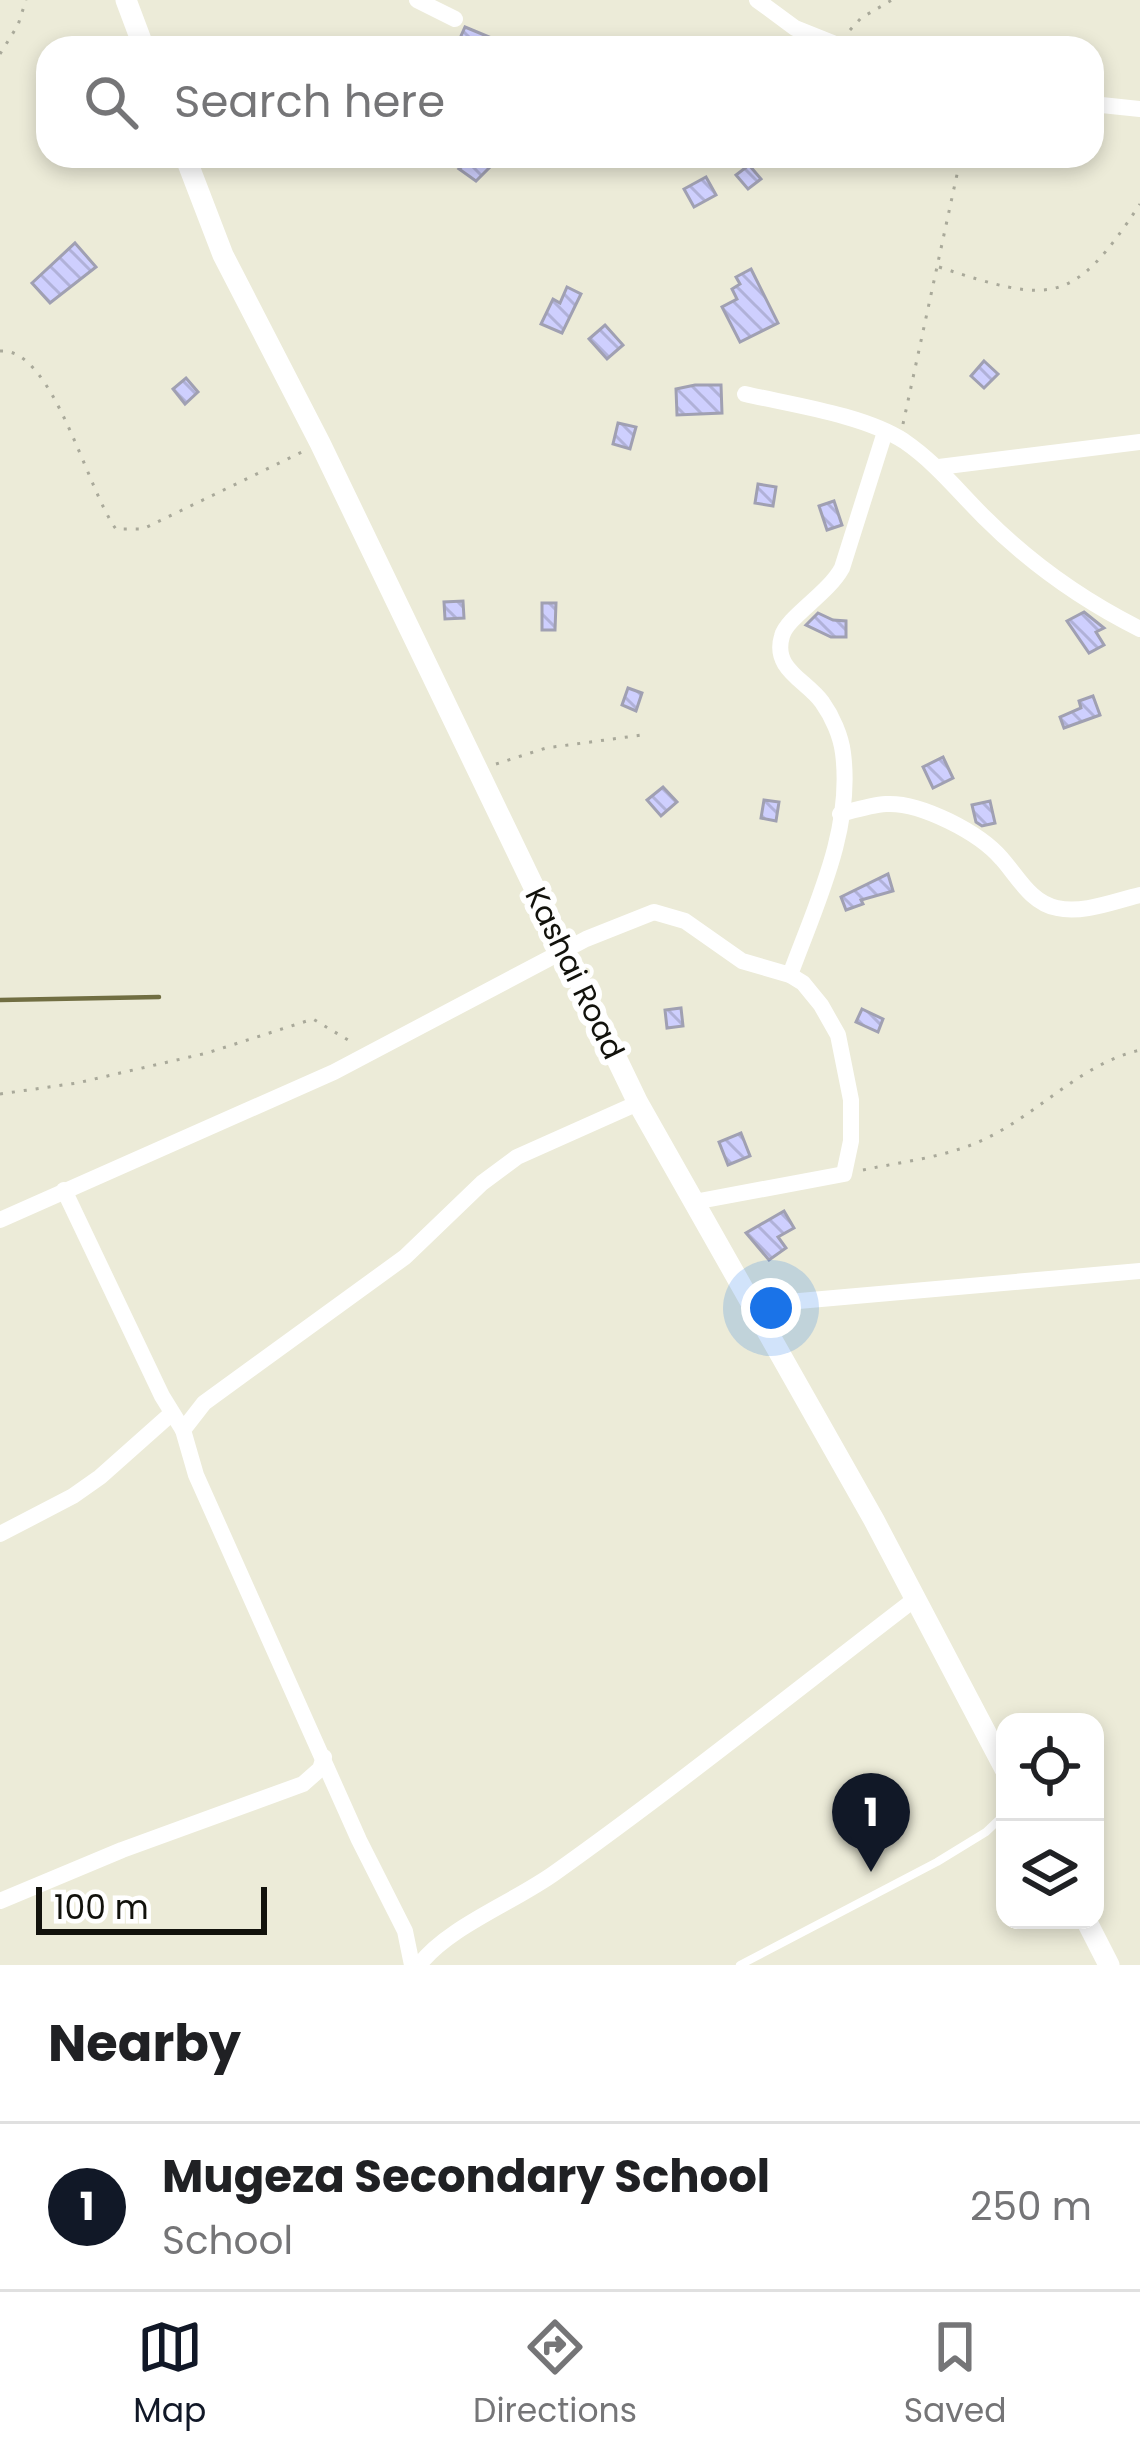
<!DOCTYPE html>
<html lang="en">
<head>
<meta charset="utf-8">
<style>
  :root { --surface:#fff; --page:#f2f2f2; --text:#202124; --muted:#757577; --line:#e0e0e0; --accent:#111827 }
  body { margin:0; font-family:Poppins,sans-serif; background:var(--page); color:var(--text) }
  .controls { position:absolute; right:36px; bottom:36px; display:grid; overflow:hidden; border-radius:24px; box-shadow:0 6px 18px #0003 }
  .controls button { width:108px; height:108px; display:grid; place-items:center; padding:0; border:0; border-bottom:3px solid var(--line); background:var(--surface); color:var(--text); font:60px sans-serif }
  .scale { position:absolute; left:36px; bottom:30px; width:231px; box-sizing:border-box; padding-left:12px; border:6px solid #12120c; border-top:0; font-size:33px; line-height:42px; white-space:nowrap; color:#12120c; -webkit-text-stroke:9px #fff; paint-order:stroke }
  .you { position:absolute; left:771px; top:1308px; width:42px; height:42px; margin:-30px; border:9px solid #fff; border-radius:50%; background:#1a73e8; box-shadow:0 0 0 18px #1a73e833 }
  .badge { display:grid; place-items:center; width:78px; height:78px; border-radius:50%; background:var(--accent); color:#fff; font-size:39px; font-weight:700 }
  .pin { position:absolute; translate:-50% -99px; filter:drop-shadow(0 3px 6px #0008) }
  .pin::after { content:''; position:absolute; top:63px; width:42px; height:36px; background:inherit; clip-path:polygon(0 0,100% 0,50% 100%) }
  .list { margin:0; padding:0; list-style:none }
  h2 { display:flex; justify-content:space-between; align-items:center; height:156px; margin:0; padding:0 48px; font-size:51px }
  h2 small { font-size:39px; font-weight:400; color:var(--muted) }
  .list li { display:grid; grid-template-columns:78px 1fr auto; gap:36px; align-items:center; box-sizing:border-box; height:168px; padding:0 48px; border-top:3px solid var(--line) }
  .list b { display:block; font-size:45px; white-space:nowrap }
  .list p { margin:0; font-size:39px; white-space:nowrap; color:var(--muted) }
  .list em { font-size:39px; font-style:normal; color:var(--muted) }
  .icon { flex:none; width:66px; height:66px; fill:none; stroke:currentColor; stroke-width:2; stroke-linecap:round; stroke-linejoin:round }
  .map { position:relative; flex:none; width:1140px; height:1965px; overflow:hidden }
  .search { position:absolute; background:var(--surface); box-shadow:0 6px 18px #0003; left:36px; right:36px; top:36px; height:132px; display:flex; align-items:center; gap:30px; box-sizing:border-box; padding:0 42px; border-radius:36px; color:var(--muted); font-size:45px }
  .sheet { height:324px; background:var(--surface) }
  nav { display:flex; justify-content:space-around; align-items:center; box-sizing:border-box; height:168px; border-top:3px solid var(--line); background:var(--surface); font-size:33px; color:var(--muted) }
  nav a { display:grid; justify-items:center; gap:6px }
  nav .on { color:var(--accent) }
  .map>svg:first-child { display:block }
  .lines { fill:none; stroke-linecap:round; stroke-linejoin:round }
  .stream { stroke:#716e42; stroke-width:4.5 }
  .building { fill:url(#building-back-hatch); stroke:#a0a0b2; stroke-width:3 }
  .path { stroke:#a9a99a; stroke-width:3; stroke-dasharray:3 9; stroke-linecap:butt }
  .lane { stroke:#fff; stroke-width:8 }
  .street { stroke:#fff; stroke-width:16 }
  .secondary { stroke:#fff; stroke-width:21 }
  .labels { text-anchor:middle; dominant-baseline:central; stroke-width:12; stroke-linejoin:round; paint-order:stroke }
  .street-label { font-size:30px; fill:#12120c; stroke:#fff }
</style>
</head>
<body>
<div class="map">
<svg width="1140" height="1965" viewBox="0 0 1140 1965">
  <defs>
    <pattern id="building-back-hatch" width="6" height="6" patternUnits="userSpaceOnUse" patternTransform="scale(3)"><rect width="6" height="6" fill="#cecffe"/><path d="M-1 5l2 2M0 0l6 6M5-1l2 2" fill="none" stroke="#b0b1d8"/></pattern>
  </defs>
  <rect width="100%" height="100%" fill="#ecebd8"/>
  <g class="lines">
    <path class="stream" d="M 0,1000 L 159,997"/>
  </g>
  <g class="building">
    <path d="M 465,27 L 511,46 L 511,48 L 457,45 Z"/>
    <path d="M 459,156 L 487,156 L 494,163 L 476,181 L 459,169 L 466,163 Z"/>
    <path d="M 749,165 L 761,179 L 748,189 L 736,175 Z"/>
    <path d="M 706,177 L 716,195 L 694,207 L 684,189 Z"/>
    <path d="M 75,243 L 96,267 L 50,303 L 32,283 Z"/>
    <path d="M 751,269 L 778,323 L 740,342 L 722,307 L 737,299 L 732,289 L 740,284 L 736,277 Z"/>
    <path d="M 567,287 L 581,294 L 562,333 L 541,324 L 553,299 L 560,303 Z"/>
    <path d="M 605,325 L 623,345 L 607,359 L 589,339 Z"/>
    <path d="M 984,361 L 998,374 L 984,388 L 971,376 Z"/>
    <path d="M 186,378 L 198,392 L 185,404 L 173,389 Z"/>
    <path d="M 695,385 L 721,385 L 722,413 L 677,415 L 676,389 Z"/>
    <path d="M 618,423 L 636,427 L 630,449 L 613,444 Z"/>
    <path d="M 758,484 L 776,487 L 773,506 L 755,503 Z"/>
    <path d="M 834,501 L 842,525 L 827,530 L 819,506 Z"/>
    <path d="M 463,601 L 464,618 L 445,619 L 444,602 Z"/>
    <path d="M 542,603 L 556,603 L 555,630 L 542,630 Z"/>
    <path d="M 1084,612 L 1104,628 L 1096,632 L 1104,645 L 1089,653 L 1067,621 Z"/>
    <path d="M 818,613 L 833,620 L 846,621 L 846,637 L 831,637 L 806,625 Z"/>
    <path d="M 628,688 L 642,693 L 636,711 L 622,705 Z"/>
    <path d="M 1093,696 L 1100,715 L 1064,728 L 1060,717 L 1081,708 L 1079,701 Z"/>
    <path d="M 943,757 L 953,778 L 933,788 L 923,767 Z"/>
    <path d="M 663,787 L 677,802 L 661,816 L 647,800 Z"/>
    <path d="M 764,800 L 779,802 L 776,821 L 761,818 Z"/>
    <path d="M 990,801 L 995,823 L 982,826 L 976,822 L 972,805 Z"/>
    <path d="M 888,874 L 893,891 L 861,900 L 863,904 L 846,910 L 841,897 Z"/>
    <path d="M 681,1008 L 683,1026 L 667,1028 L 665,1010 Z"/>
    <path d="M 862,1009 L 883,1019 L 878,1032 L 856,1022 Z"/>
    <path d="M 741,1133 L 750,1156 L 728,1165 L 719,1142 Z"/>
    <path d="M 784,1211 L 794,1228 L 778,1237 L 786,1248 L 769,1260 L 746,1233 Z"/>
  </g>
  <g class="lines">
    <g class="path">
      <path d="M 850,30 L 861,18 L 892,0"/>
      <path d="M 0,54 L 18,25 L 26,0"/>
      <path d="M 939,267 C 1052,304 1073,306 1140,204"/>
      <path d="M 0,351 C 53,347 87,490 116,529 L 143,529 L 302,452"/>
      <path d="M 903,424 L 961,156"/>
      <path d="M 496,764 L 546,748 L 642,735"/>
      <path d="M 0,1094 L 77,1083 L 207,1053 L 313,1019 L 353,1043"/>
      <path d="M 863,1170 C 905,1161 950,1157 989,1137 C 1041,1111 1083,1063 1140,1050"/>
    </g>
    <path class="lane" d="M 740,1965 L 937,1862 L 986,1832 L 1005,1814"/>
    <g class="street">
      <path d="M 417,0 L 455,19"/>
      <path d="M 757,0 L 795,28 L 845,48"/>
      <path d="M 1092,104 L 1140,109"/>
      <path d="M 745,394 C 793,405 864,415 904,441 C 936,463 957,490 984,517 C 1030,563 1082,600 1140,629"/>
      <path d="M 939,467 L 1140,442"/>
      <path d="M 840,814 C 855,810 871,805 886,804 C 921,802 980,833 1002,859 C 1018,877 1031,903 1057,908 C 1083,914 1114,901 1140,895"/>
      <path d="M 790,975 C 816,904 853,830 843,753 C 841,736 832,716 822,702 C 806,680 772,669 782,636 C 787,617 828,594 842,568 L 885,432"/>
      <path d="M 64,1190 L 162,1396 L 183,1430"/>
      <path d="M 0,1220 L 334,1072 L 586,939 L 654,912 L 685,921 L 742,961 L 790,975 L 803,983 L 821,1005 L 838,1035 L 851,1100 L 851,1141 L 844,1174 L 694,1202"/>
      <path d="M 753,1305 L 1140,1271"/>
      <path d="M 0,1534 L 73,1496 L 100,1477 L 172,1413"/>
      <path d="M 0,1901 L 122,1850 L 303,1784 L 320,1769 L 324,1757"/>
      <path d="M 412,1965 L 405,1931 L 359,1840 L 196,1475 L 183,1430 L 204,1403 L 405,1257 L 482,1183 L 517,1157 L 638,1103"/>
      <path d="M 419,1965 C 449,1926 515,1902 556,1872 C 678,1785 795,1691 915,1599"/>
    </g>
    <g class="secondary">
      <path d="M 126,0 L 144,48"/>
      <path d="M 185,156 L 223,255 L 320,443 L 638,1103 L 874,1520 L 1005,1769"/>
      <path d="M 1086,1920 L 1109,1965"/>
    </g>
  </g>
  <g class="labels">
    <g class="street-label">
      <text transform="translate(575 973) rotate(64)">Kashai Road</text>
    </g>
  </g>
</svg>
<div class="controls">
<button><svg class="icon" aria-label="locate" viewBox="0 0 24 24"><circle cx="12" cy="12" r="6"/><path d="M12 2v4M12 18v4M2 12h4M18 12h4"/></svg></button>
<button><svg class="icon" aria-label="layers" viewBox="0 0 24 24"><path d="M12 4l9 5-9 5-9-5zM3 14l9 5 9-5"/></svg></button>
</div>
<div class="scale">100 m</div>
<div class="you"></div>
<div class="pin badge" style="left:871px;top:1872px">1</div>
<div class="search"><svg class="icon" aria-label="search" viewBox="0 0 24 24"><circle cx="10" cy="10" r="6"/><path d="M15 15l6 6"/></svg>Search here</div>
</div>
<section class="sheet">
<h2>Nearby<small></small></h2>
<ul class="list">
<li><span class="badge">1</span><div><b>Mugeza Secondary School</b><p>School</p></div><em>250 m</em></li>
</ul>
</section>
<nav>
<a class="on"><svg class="icon" aria-label="map" viewBox="0 0 24 24"><path d="M3 6l6-2 6 2 6-2v14l-6 2-6-2-6 2zM9 4v14M15 6v14"/></svg>Map</a>
<a><svg class="icon" aria-label="directions" viewBox="0 0 24 24"><path d="M12 3l9 9-9 9-9-9zM9 14v-3h6M13 9l2 2-2 2"/></svg>Directions</a>
<a><svg class="icon" aria-label="saved" viewBox="0 0 24 24"><path d="M7 4h10v16l-5-4-5 4z"/></svg>Saved</a>
</nav>
</body>
</html>
